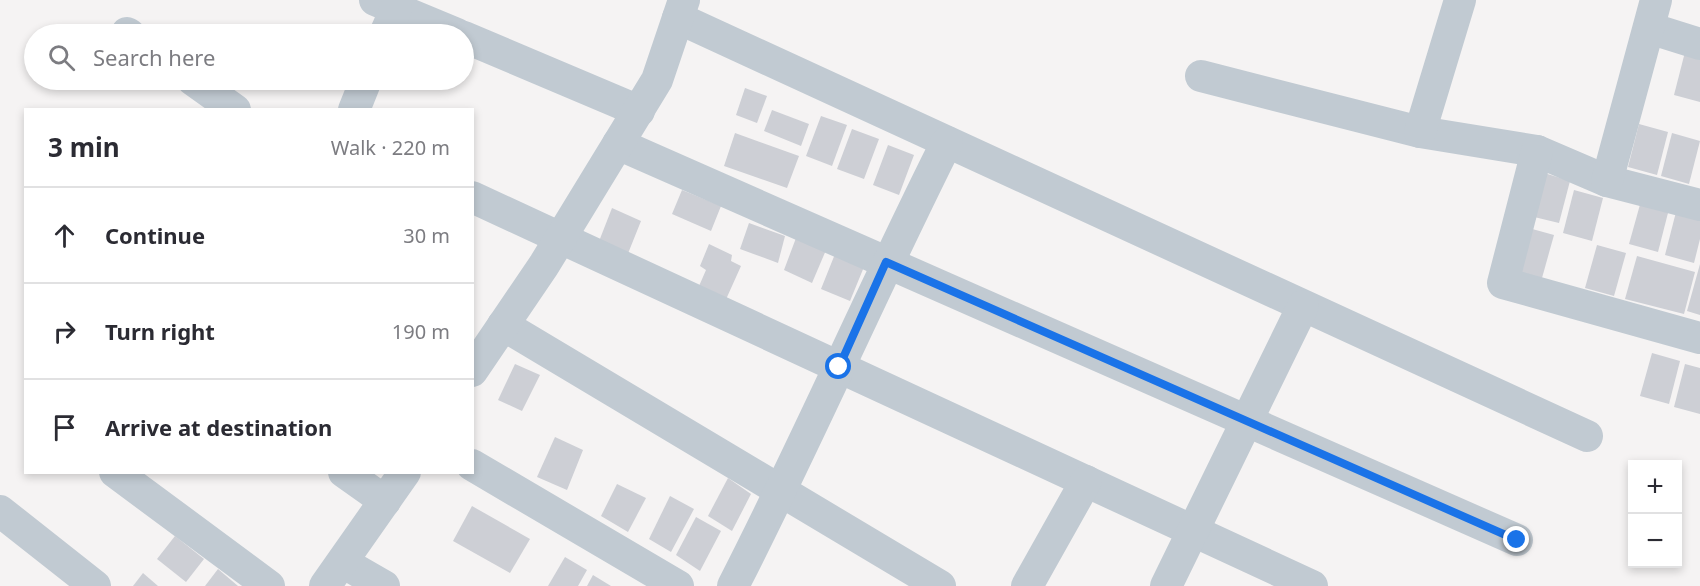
<!DOCTYPE html>
<html lang="en">
<head>
<meta charset="utf-8">
<style>
  :root { --surface:#fff; --page:#f2f2f3; --text:#2b2b33; --muted:#7c7c81; --line:#e1e1e2 }
  body { margin:0; font-family:"Noto Sans",sans-serif; background:var(--page); color:var(--text) }
  .controls { position:absolute; right:18px; bottom:18px; display:grid; overflow:hidden; border-radius:0px; box-shadow:0 3px 9px #0003 }
  .controls button { width:54px; height:54px; display:grid; place-items:center; padding:0; border:0; border-bottom:2px solid var(--line); background:var(--surface); color:var(--text); font:30px sans-serif }
  .stop { position:absolute; width:18px; height:18px; margin:-14px; border:4px solid #1a73e8; border-radius:50%; background:#fff }
  .stop.end { background:#1a73e8; border-color:#fff; box-shadow:0 2px 6px #0008 }
  .list { margin:0; padding:0; list-style:none }
  h2 { display:flex; justify-content:space-between; align-items:center; height:78px; margin:0; padding:0 24px; font-size:26px }
  h2 small { font-size:20px; font-weight:400; color:var(--muted) }
  .list li { display:grid; grid-template-columns:39px 1fr auto; gap:18px; align-items:center; box-sizing:border-box; height:96px; padding:0 24px; border-top:2px solid var(--line) }
  .list b { display:block; font-size:22px; white-space:nowrap }
  .list em { font-size:20px; font-style:normal; color:var(--muted) }
  .icon { flex:none; width:33px; height:33px; fill:none; stroke:currentColor; stroke-width:2; stroke-linecap:round; stroke-linejoin:round }
  .map { position:relative; flex:none; width:1700px; height:586px; overflow:hidden }
  .search { position:absolute; background:var(--surface); box-shadow:0 3px 9px #0003; left:24px; top:24px; width:450px; height:66px; display:flex; align-items:center; gap:15px; box-sizing:border-box; padding:0 21px; border-radius:33px; color:var(--muted); font-size:22px }
  .panel { position:absolute; background:var(--surface); box-shadow:0 3px 9px #0003; left:24px; top:108px; width:450px; height:366px; border-radius:0px }
  .map>svg:first-child { display:block }
  .building { fill:#cdcfd5 }
  .lines { fill:none; stroke-linecap:round; stroke-linejoin:round }
  .minor { stroke:#c1cad2; stroke-width:32 }
  .route { stroke:#1a73e8; stroke-width:8 }
</style>
</head>
<body>
<div class="map">
<svg width="1700" height="586" viewBox="0 0 1700 586">
  <rect width="100%" height="100%" fill="#f5f3f3"/>
  <g class="building">
    <path d="M 1685,52 L 1700,56 L 1700,102 L 1674,95 Z"/>
    <path d="M 745,88 L 767,96 L 757,123 L 736,115 Z"/>
    <path d="M 772,110 L 809,124 L 801,146 L 764,131 Z"/>
    <path d="M 821,116 L 847,125 L 832,166 L 806,156 Z"/>
    <path d="M 1639,124 L 1668,132 L 1657,175 L 1628,167 Z"/>
    <path d="M 852,129 L 879,139 L 864,179 L 837,169 Z"/>
    <path d="M 735,133 L 799,156 L 787,188 L 724,166 Z"/>
    <path d="M 1672,133 L 1700,141 L 1689,184 L 1661,176 Z"/>
    <path d="M 888,145 L 914,155 L 899,195 L 873,185 Z"/>
    <path d="M 1541,172 L 1570,181 L 1559,223 L 1530,216 Z"/>
    <path d="M 682,190 L 721,206 L 711,231 L 672,214 Z"/>
    <path d="M 1574,190 L 1603,198 L 1592,241 L 1563,233 Z"/>
    <path d="M 1641,201 L 1669,209 L 1658,252 L 1629,244 Z"/>
    <path d="M 612,208 L 641,221 L 625,261 L 596,249 Z"/>
    <path d="M 1676,212 L 1700,219 L 1700,239 L 1694,263 L 1665,255 Z"/>
    <path d="M 749,223 L 785,236 L 778,263 L 740,249 Z"/>
    <path d="M 1525,227 L 1554,235 L 1542,278 L 1514,271 Z"/>
    <path d="M 799,230 L 829,243 L 812,283 L 784,270 Z"/>
    <path d="M 709,244 L 732,255 L 731,261 L 741,266 L 723,306 L 696,293 L 706,270 L 700,266 Z"/>
    <path d="M 1597,245 L 1626,253 L 1614,296 L 1585,288 Z"/>
    <path d="M 837,249 L 866,262 L 850,301 L 821,289 Z"/>
    <path d="M 1637,256 L 1695,272 L 1684,314 L 1625,299 Z"/>
    <path d="M 1700,264 L 1700,315 L 1687,311 Z"/>
    <path d="M 1652,353 L 1680,361 L 1669,404 L 1640,396 Z"/>
    <path d="M 515,364 L 540,375 L 522,411 L 498,400 Z"/>
    <path d="M 1685,364 L 1700,368 L 1700,414 L 1674,407 Z"/>
    <path d="M 555,437 L 583,450 L 567,490 L 537,477 Z"/>
    <path d="M 728,478 L 751,494 L 732,531 L 708,516 Z"/>
    <path d="M 617,484 L 646,498 L 628,532 L 601,516 Z"/>
    <path d="M 670,496 L 694,509 L 671,552 L 649,539 Z"/>
    <path d="M 472,506 L 530,539 L 510,573 L 453,541 Z"/>
    <path d="M 696,517 L 721,531 L 700,571 L 676,555 Z"/>
    <path d="M 175,536 L 204,559 L 186,582 L 157,559 Z"/>
    <path d="M 565,557 L 587,570 L 578,586 L 548,586 Z"/>
    <path d="M 218,569 L 238,586 L 205,586 Z"/>
    <path d="M 143,573 L 158,586 L 133,586 Z"/>
    <path d="M 593,575 L 611,586 L 587,586 Z"/>
  </g>
  <g class="lines">
    <g class="minor">
      <path d="M 375,0 L 457,34"/>
      <path d="M 678,18 L 1587,436"/>
      <path d="M 1649,28 L 1700,44"/>
      <path d="M 127,33 L 129,34"/>
      <path d="M 385,34 L 396,9"/>
      <path d="M 464,37 L 639,111"/>
      <path d="M 1201,76 L 1420,132 L 1537,151 L 1607,181 L 1700,205"/>
      <path d="M 193,80 L 235,110"/>
      <path d="M 354,110 L 366,80"/>
      <path d="M 1420,132 L 1460,0"/>
      <path d="M 618,144 L 1517,540"/>
      <path d="M 1537,151 L 1503,283 L 1700,338"/>
      <path d="M 1607,181 L 1656,0"/>
      <path d="M 472,197 L 1312,586"/>
      <path d="M 503,325 L 940,586"/>
      <path d="M 472,371 L 544,265 L 657,80 L 684,0"/>
      <path d="M 472,465 L 678,586"/>
      <path d="M 115,472 L 269,586"/>
      <path d="M 344,472 L 385,501"/>
      <path d="M 0,511 L 95,586"/>
      <path d="M 344,563 L 384,586"/>
      <path d="M 325,586 L 405,472"/>
      <path d="M 733,586 C 808,440 873,289 947,142"/>
      <path d="M 1027,586 L 1086,481"/>
      <path d="M 1166,586 L 1303,306"/>
    </g>
  </g>
  <g class="lines">
    <path class="route" d="M 839,367 L 886,262 L 1517,540"/>
  </g>
</svg>
<div class="controls">
<button>+</button>
<button>−</button>
</div>
<div class="stop" style="left:839px;top:367px"></div>
<div class="stop end" style="left:1517px;top:540px"></div>
<div class="search"><svg class="icon" aria-label="search" viewBox="0 0 24 24"><circle cx="10" cy="10" r="6"/><path d="M15 15l6 6"/></svg>Search here</div>
<section class="panel">
<h2>3 min<small>Walk · 220 m</small></h2>
<ul class="list">
<li><svg class="icon" aria-label="ahead" viewBox="0 0 24 24"><path d="M12 20V5M6 11l6-6 6 6"/></svg><div><b>Continue</b></div><em>30 m</em></li>
<li><svg class="icon" aria-label="right" viewBox="0 0 24 24"><path d="M7 20v-9h11M14 6l5 5-5 5"/></svg><div><b>Turn right</b></div><em>190 m</em></li>
<li><svg class="icon" aria-label="arrive" viewBox="0 0 24 24"><path d="M6 21V4h12l-3 4 3 4H6"/></svg><div><b>Arrive at destination</b></div></li>
</ul>
</section>
</div>
</body>
</html>
